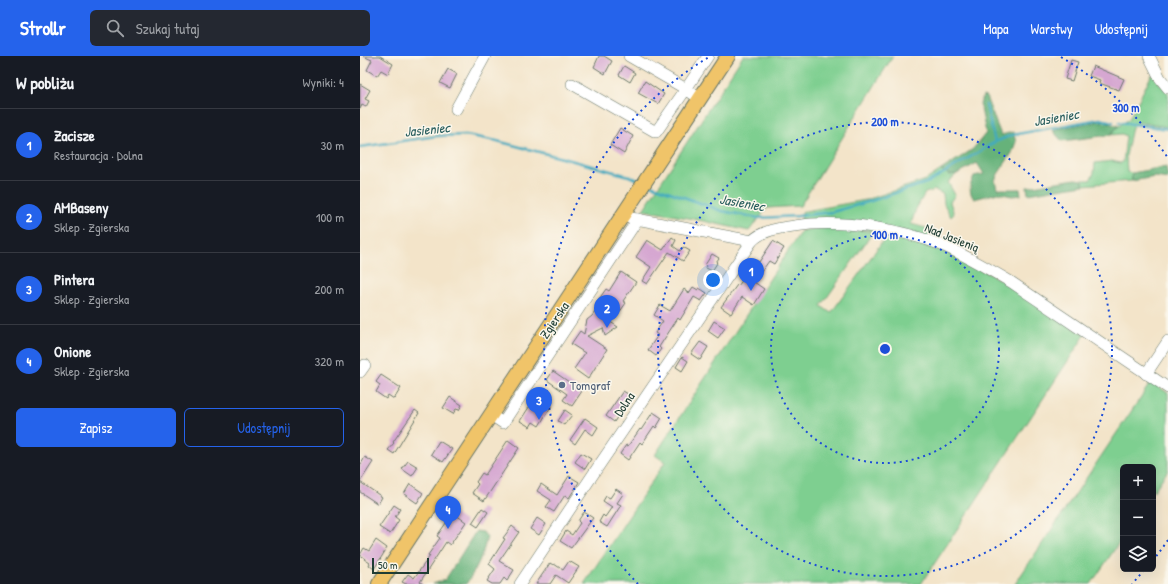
<!DOCTYPE html>
<html lang="pl">
<head>
<meta charset="utf-8">
<style>
  :root { --surface:#171b24; --page:#242831; --text:#f1f3f6; --muted:#9ea1a6; --line:#363941; --accent:#2563eb }
  body { margin:0; font-family:"Patrick Hand",sans-serif; background:var(--page); color:var(--text) }
  .controls { position:absolute; right:12px; bottom:12px; display:grid; overflow:hidden; border-radius:6px; box-shadow:0 4px 16px #0002 }
  .controls button { width:36px; height:36px; display:grid; place-items:center; padding:0; border:0; border-bottom:1px solid var(--line); background:var(--surface); color:var(--text); font:20px sans-serif }
  .scale { position:absolute; left:12px; bottom:10px; width:57px; box-sizing:border-box; padding-left:4px; border:2px solid #1f3d34; border-top:0; font-size:11px; line-height:14px; white-space:nowrap; color:#1f3d34; -webkit-text-stroke:3px #fbf7ec; paint-order:stroke }
  .you { position:absolute; left:353px; top:224px; width:14px; height:14px; margin:-10px; border:3px solid #fff; border-radius:50%; background:#1a73e8; box-shadow:0 0 0 6px #1a73e833 }
  .badge { display:grid; place-items:center; width:26px; height:26px; border-radius:50%; background:var(--accent); color:#fff; font-size:13px; font-weight:700 }
  .pin { position:absolute; translate:-50% -33px; filter:drop-shadow(0 1px 2px #0008) }
  .pin::after { content:''; position:absolute; top:21px; width:14px; height:12px; background:inherit; clip-path:polygon(0 0,100% 0,50% 100%) }
  .list { margin:0; padding:0; list-style:none }
  h2 { display:flex; justify-content:space-between; align-items:center; height:52px; margin:0; padding:0 16px; font-size:17px }
  h2 small { font-size:13px; font-weight:400; color:var(--muted) }
  .list li { display:grid; grid-template-columns:26px 1fr auto; gap:12px; align-items:center; box-sizing:border-box; height:72px; padding:0 16px; border-top:1px solid var(--line) }
  .list b { display:block; font-size:15px; white-space:nowrap }
  .list p { margin:0; font-size:13px; white-space:nowrap; color:var(--muted) }
  .list em { font-size:13px; font-style:normal; color:var(--muted) }
  .actions { display:flex; gap:8px; padding:12px 16px }
  .actions a { flex:1; padding:9px 0; border:1px solid var(--accent); border-radius:6px; text-align:center; font-size:14px; color:var(--accent) }
  .actions .main { background:var(--accent); color:#fff }
  .icon { flex:none; width:22px; height:22px; fill:none; stroke:currentColor; stroke-width:2; stroke-linecap:round; stroke-linejoin:round }
  .map { position:relative; flex:none; width:808px; height:528px; overflow:hidden }
  header { display:flex; align-items:center; gap:24px; box-sizing:border-box; height:56px; padding:0 20px; background:var(--accent); color:#fff }
  header strong { font-size:19px }
  nav { display:flex; gap:22px; margin-inline-start:auto; font-size:14px }
  .search { width:280px; height:36px; background:var(--page); display:flex; align-items:center; gap:10px; box-sizing:border-box; padding:0 14px; border-radius:6px; color:var(--muted); font-size:15px }
  main { display:flex }
  aside { flex:1; background:var(--surface) }
  .map>svg:first-child { display:block }
  .green { fill:#7ecf90; stroke:#4e8662 }
  .forest { fill:#66b27a; stroke:#427857 }
  .lines { fill:none; stroke-linecap:round; stroke-linejoin:round }
  .stream { stroke:#41aac0; stroke-width:2.5 }
  .building { fill:#d6a7d1 }
  .minor-casing { stroke:#697768; stroke-width:12 }
  .major-casing { stroke:#697768; stroke-width:16 }
  .minor { stroke:#fff; stroke-width:11 }
  .major { stroke:#f0c469; stroke-width:14 }
  .ring { fill:none; stroke:#1d4ed8; stroke-width:2; stroke-dasharray:2 4 }
  .service-dot { fill:#5c6f8a; stroke:#fbf7ec; stroke-width:1.5 }
  .labels { text-anchor:middle; dominant-baseline:central; stroke-width:3; stroke-linejoin:round; paint-order:stroke }
  .street-label { font-size:13px; fill:#1f3d34; stroke:#fbf7ec }
  .service-label { font-size:13px; fill:#4e5e75; stroke:#fbf7ec; text-anchor:start }
  .water-label { font-size:14px; font-style:italic; fill:#295e5e; stroke:#fbf7ec }
  .centre { fill:#1d4ed8; stroke:#fbf7ec; stroke-width:2 }
  .ring-label { font-size:12px; text-anchor:middle; font-weight:bold; fill:#1d4ed8; stroke:#fbf7ec; stroke-width:3; stroke-linejoin:round; paint-order:stroke }
</style>
</head>
<body>
<header>
<strong>Strollr</strong>
<div class="search"><svg class="icon" aria-label="search" viewBox="0 0 24 24"><circle cx="10" cy="10" r="6"/><path d="M15 15l6 6"/></svg>Szukaj tutaj</div>
<nav><a>Mapa</a><a>Warstwy</a><a>Udostępnij</a></nav>
</header>
<main>
<aside>
<h2>W pobliżu<small>Wyniki: 4</small></h2>
<ul class="list">
<li><span class="badge">1</span><div><b>Zacisze</b><p>Restauracja · Dolna</p></div><em>30 m</em></li>
<li><span class="badge">2</span><div><b>AMBaseny</b><p>Sklep · Zgierska</p></div><em>100 m</em></li>
<li><span class="badge">3</span><div><b>Pintera</b><p>Sklep · Zgierska</p></div><em>200 m</em></li>
<li><span class="badge">4</span><div><b>Onione</b><p>Sklep · Zgierska</p></div><em>320 m</em></li>
</ul>
<div class="actions"><a class="main">Zapisz</a><a>Udostępnij</a></div>
</aside>
<div class="map">
<svg width="808" height="528" viewBox="0 0 808 528">
  <rect width="100%" height="100%" fill="#fbf7ec"/>
  <filter id="ink" filterUnits="userSpaceOnUse"><feTurbulence type="fractalNoise" baseFrequency=".025" numOctaves="2"/><feDisplacementMap in="SourceGraphic" scale="8" xChannelSelector="R" yChannelSelector="G"/><feConvolveMatrix kernelMatrix="1 2 1 2 8 2 1 2 1" color-interpolation-filters="sRGB"/></filter>
  <filter id="wash" filterUnits="userSpaceOnUse"><feTurbulence type="fractalNoise" baseFrequency=".012" numOctaves="4" result="noise"/><feDisplacementMap in="SourceGraphic" scale="16" xChannelSelector="R" yChannelSelector="G"/><feGaussianBlur stdDeviation="0.9" result="paint"/><feColorMatrix in="noise" values="0 0 0 0 0 0 0 0 0 0 0 0 0 0 0 0 0 1.4 0 .05"/><feComposite in="paint" operator="in"/></filter>
  <g filter="url(#wash)">
    <rect width="100%" height="100%" fill="#f3e4c9"/>
    <g class="green">
      <path d="M 383,0 L 533,0 L 440,150 L 407,152 L 389,175 L 334,163 L 283,154 Z"/>
      <path d="M 792,18 L 808,37 L 808,71 L 777,66 L 772,71 L 766,100 L 767,116 L 772,117 L 772,125 L 723,129 L 723,124 L 730,124 L 734,117 L 735,107 L 752,105 L 760,107 L 763,106 L 766,80 L 762,78 L 750,79 L 755,73 L 769,63 Z"/>
      <path d="M 581,114 L 590,119 L 597,118 L 588,126 L 595,139 L 590,146 L 594,158 L 591,161 L 584,148 L 583,138 L 575,134 L 565,137 L 556,153 L 551,168 L 566,172 L 574,176 L 572,182 L 441,165 L 442,157 L 445,155 L 506,144 L 566,124 Z"/>
      <path d="M 468,170 L 513,176 L 461,250 L 471,257 L 527,179 L 572,189 L 647,227 L 725,279 L 561,528 L 224,528 L 305,406 L 295,399 L 441,175 Z"/>
      <path d="M 791,326 L 808,337 L 808,414 L 793,436 L 793,411 L 763,411 L 763,481 L 731,528 L 655,528 Z"/>
    </g>
    <g class="forest">
      <path d="M 623,40 L 626,41 L 641,79 L 653,76 L 656,86 L 654,91 L 652,97 L 638,118 L 635,124 L 637,133 L 660,133 L 661,139 L 652,140 L 638,137 L 614,143 C 608,135 610,129 614,120 L 624,118 L 617,107 L 597,118 L 590,119 L 581,114 L 613,93 L 626,77 L 620,48 Z"/>
      <path d="M 740,65 L 759,70 L 755,73 L 750,79 L 702,85 L 693,75 L 696,73 Z"/>
      <path d="M 806,111 L 808,123 L 795,121 L 772,125 L 772,117 C 784,115 795,112 806,111 Z"/>
      <path d="M 715,123 L 723,124 L 723,129 L 668,138 L 667,131 Z"/>
      <path d="M 116,475 L 123,476 L 127,481 C 123,499 116,514 106,528 L 73,528 L 85,524 Z"/>
    </g>
    <g class="lines">
      <g class="stream">
        <path d="M 626,49 L 635,86"/>
        <path d="M 759,66 L 808,73"/>
        <path d="M 0,91 L 77,80 L 106,79 L 137,85 L 210,104 L 269,120 L 280,125"/>
        <path d="M 288,128 L 362,155 L 398,162 L 438,160 L 472,156 L 508,146 L 569,126 L 635,86 L 652,79 L 740,63 L 753,66"/>
      </g>
    </g>
    <g id="blocks">
      <g class="building">
        <path d="M 3,0 L 20,0 L 33,8 L 28,18 L 21,14 L 17,20 L 7,14 L 12,4 Z"/>
        <path d="M 239,0 L 244,0 L 252,5 L 245,18 L 234,11 Z"/>
        <path d="M 711,4 L 718,6 L 712,25 L 705,23 Z"/>
        <path d="M 264,10 L 275,17 L 270,26 L 259,19 Z"/>
        <path d="M 733,10 L 764,23 L 759,34 L 739,27 L 740,24 L 729,20 Z"/>
        <path d="M 88,13 L 97,18 L 90,32 L 80,27 Z"/>
        <path d="M 285,25 L 304,38 L 298,48 L 278,37 Z"/>
        <path d="M 0,28 L 10,34 L 5,43 L 9,45 L 6,51 L 2,49 L 0,53 Z"/>
        <path d="M 260,72 L 273,80 L 264,98 L 250,89 Z"/>
        <path d="M 312,181 L 316,184 L 313,190 L 320,195 L 323,191 L 330,195 L 323,205 L 309,196 L 287,228 L 282,225 L 291,211 L 276,201 L 287,184 L 303,194 Z"/>
        <path d="M 413,185 L 424,192 L 414,208 L 409,205 L 394,226 L 404,233 L 394,249 L 382,241 L 371,258 L 361,251 L 377,229 L 378,230 L 384,222 L 396,204 L 399,206 Z"/>
        <path d="M 352,198 L 359,202 L 356,206 L 357,207 L 352,215 L 346,212 L 347,210 L 345,209 Z"/>
        <path d="M 261,216 L 276,226 L 263,245 L 266,247 L 259,257 L 239,243 L 246,233 L 249,235 Z"/>
        <path d="M 333,231 L 338,234 L 339,232 L 347,237 L 341,245 L 334,241 L 320,264 L 318,262 L 299,291 L 301,293 L 296,300 L 288,294 L 298,279 L 295,277 L 303,265 L 294,259 L 300,249 L 310,255 L 324,233 L 329,237 Z"/>
        <path d="M 235,256 L 258,271 L 245,280 L 243,272 L 227,280 L 247,293 L 228,323 L 214,313 L 225,297 L 211,288 L 220,275 L 224,278 L 227,264 L 232,260 Z"/>
        <path d="M 354,265 L 365,272 L 358,282 L 348,275 Z"/>
        <path d="M 340,286 L 348,291 L 340,304 L 331,298 Z"/>
        <path d="M 322,301 L 328,305 L 322,315 L 316,311 Z"/>
        <path d="M 193,315 L 222,335 L 212,350 L 203,344 L 207,338 L 187,324 Z"/>
        <path d="M 21,319 L 41,332 L 34,343 L 28,339 L 26,343 L 16,336 L 20,329 L 16,326 Z"/>
        <path d="M 263,335 L 271,340 L 254,366 L 246,360 Z"/>
        <path d="M 177,339 L 192,349 L 179,370 L 173,366 L 170,371 L 160,365 Z"/>
        <path d="M 90,341 L 102,349 L 99,354 L 96,353 L 93,358 L 83,352 Z"/>
        <path d="M 55,354 L 59,357 L 34,398 L 28,394 L 34,387 L 33,386 Z"/>
        <path d="M 205,354 L 212,359 L 204,369 L 198,365 Z"/>
        <path d="M 293,356 L 302,362 L 296,372 L 294,370 L 282,388 L 280,386 L 268,404 L 260,398 L 266,389 L 268,390 L 280,373 L 281,374 Z"/>
        <path d="M 225,362 L 238,371 L 233,379 L 225,373 L 215,388 L 210,384 Z"/>
        <path d="M 148,384 L 159,392 L 124,445 L 112,437 L 118,428 L 116,426 L 122,417 L 125,419 Z"/>
        <path d="M 79,385 L 92,393 L 83,406 L 71,398 Z"/>
        <path d="M 221,397 L 231,403 L 225,413 L 215,406 Z"/>
        <path d="M 5,401 L 13,406 L 0,426 L 22,441 L 18,448 L 0,436 L 0,410 Z"/>
        <path d="M 48,405 L 58,411 L 52,420 L 42,413 Z"/>
        <path d="M 209,420 L 219,426 L 209,442 L 205,439 L 194,456 L 186,451 L 191,444 L 177,435 L 181,428 L 197,439 Z"/>
        <path d="M 50,428 L 63,437 L 57,447 L 44,438 Z"/>
        <path d="M 256,433 L 263,438 L 257,447 L 261,449 L 247,471 L 239,466 L 243,459 L 245,461 L 252,451 L 243,445 L 246,440 L 250,442 Z"/>
        <path d="M 34,449 L 40,453 L 35,461 L 39,464 L 30,478 L 19,471 Z"/>
        <path d="M 122,452 L 128,456 L 118,471 L 112,467 Z"/>
        <path d="M 224,456 L 233,462 L 211,492 L 200,485 L 206,475 L 212,479 L 220,467 L 218,465 Z"/>
        <path d="M 93,457 L 106,466 L 90,489 L 86,486 L 60,526 L 63,528 L 46,528 L 42,526 L 48,518 L 54,522 L 70,500 L 68,499 L 80,482 L 77,480 Z"/>
        <path d="M 177,462 L 186,468 L 179,479 L 170,473 Z"/>
        <path d="M 152,470 L 159,476 L 139,505 L 154,514 L 147,525 L 144,522 L 140,528 L 132,528 L 127,525 L 135,513 L 129,508 L 145,483 L 143,482 Z"/>
        <path d="M 16,484 L 27,492 L 14,513 L 9,509 L 10,507 L 4,503 L 5,502 L 0,499 L 4,492 L 9,495 Z"/>
        <path d="M 209,505 L 219,511 L 208,527 L 196,519 L 190,528 L 176,528 L 190,507 L 193,509 L 194,508 L 203,514 Z"/>
      </g>
    </g>
  </g>
  <g filter="url(#ink)">
    <use href="#blocks" fill-opacity="0" stroke="#697768" stroke-width="1"/>
    <g class="lines">
      <defs>
        <g id="minor">
          <path d="M 269,0 L 326,33 L 348,0"/>
          <path d="M 789,0 L 800,22 L 808,32"/>
          <path d="M 212,28 L 296,76 L 326,33 L 340,43"/>
          <path d="M 96,53 L 125,0"/>
          <path d="M 265,158 L 271,162 L 392,185 C 403,174 419,172 434,170 C 481,163 539,172 584,190 C 607,200 629,213 651,226 L 808,332"/>
          <path d="M 0,316 L 5,309"/>
          <path d="M 786,318 L 808,285"/>
          <path d="M 131,359 L 143,367 L 278,163"/>
          <path d="M 160,528 L 240,408 L 392,185"/>
        </g>
        <path id="major" d="M 19,528 L 368,0"/>
      </defs>
      <use href="#minor" class="minor-casing"/>
      <use href="#major" class="major-casing"/>
      <use href="#minor" class="minor"/>
      <use href="#major" class="major"/>
    </g>
  </g>
  <g class="ring">
    <circle cx="525" cy="293" r="114"/>
    <circle cx="525" cy="293" r="227"/>
    <path d="M808 484A341 341 0 0 1 794 503M784 514A341 341 0 0 1 772 528M278 528A341 341 0 0 1 349 1M701 1A341 341 0 0 1 808 102"/>
  </g>
  <circle class="service-dot" cx="202" cy="329" r="4"/>
  <g class="labels">
    <g class="street-label">
      <text transform="translate(592 181) rotate(22)">Nad Jasienią</text>
      <text transform="translate(194 264) rotate(-56)">Zgierska</text>
      <text transform="translate(264 348) rotate(-56)">Dolna</text>
    </g>
    <g class="service-label">
      <text x="210" y="329">Tomgraf</text>
    </g>
    <g class="water-label">
      <text transform="translate(696 61) rotate(-10)">Jasieniec</text>
      <text transform="translate(67 73) rotate(-6)">Jasieniec</text>
      <text transform="translate(382 146) rotate(10)">Jasieniec</text>
    </g>
  </g>
  <circle cx="525" cy="293" r="6" class="centre"/>
  <g class="ring-label">
    <text x="766" y="56">300 m</text>
    <text x="525" y="70">200 m</text>
    <text x="525" y="183">100 m</text>
  </g>
</svg>
<div class="controls">
<button>+</button>
<button>−</button>
<button><svg class="icon" aria-label="layers" viewBox="0 0 24 24"><path d="M12 4l9 5-9 5-9-5zM3 14l9 5 9-5"/></svg></button>
</div>
<div class="scale">50 m</div>
<div class="you"></div>
<div class="pin badge" style="left:391px;top:235px">1</div>
<div class="pin badge" style="left:247px;top:272px">2</div>
<div class="pin badge" style="left:179px;top:364px">3</div>
<div class="pin badge" style="left:88px;top:473px">4</div>
</div>
</main>
</body>
</html>
